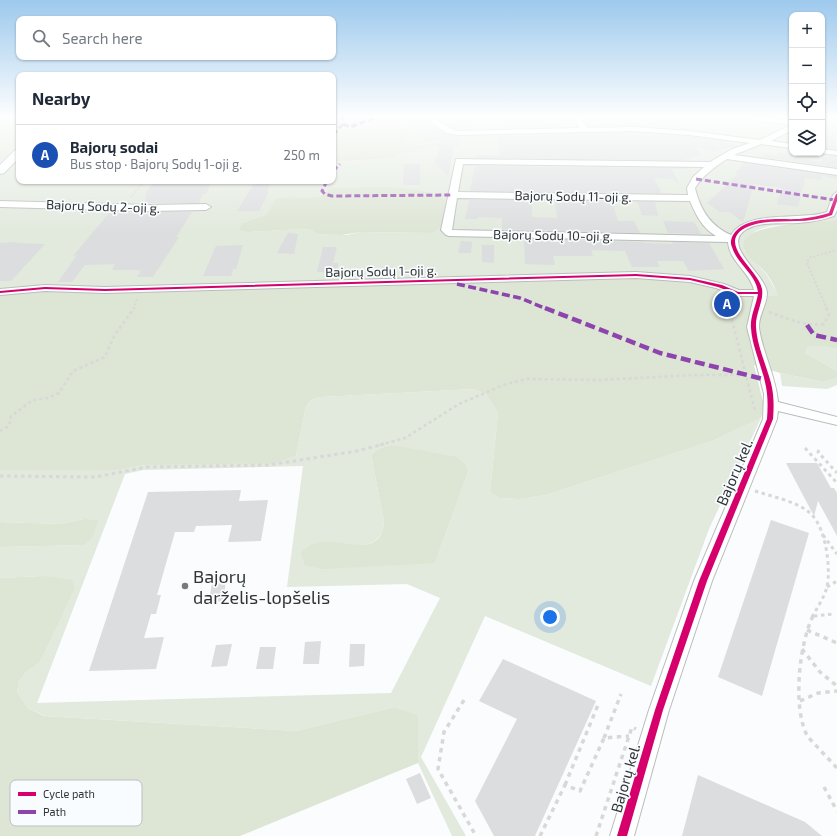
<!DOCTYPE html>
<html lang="en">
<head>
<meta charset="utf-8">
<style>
  :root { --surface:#fff; --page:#f6f6f7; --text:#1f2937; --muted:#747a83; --line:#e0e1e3; --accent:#0b8043 }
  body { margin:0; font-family:"Exo 2",sans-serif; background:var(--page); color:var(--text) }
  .controls { position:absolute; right:12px; top:12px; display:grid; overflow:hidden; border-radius:8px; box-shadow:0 1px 3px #0004 }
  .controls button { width:36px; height:36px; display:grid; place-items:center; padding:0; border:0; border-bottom:1px solid var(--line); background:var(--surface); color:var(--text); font:20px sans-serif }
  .you { position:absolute; left:550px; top:617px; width:14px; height:14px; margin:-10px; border:3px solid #fff; border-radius:50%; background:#1a73e8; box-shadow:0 0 0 6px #1a73e833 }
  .badge { display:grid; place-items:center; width:26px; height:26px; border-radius:50%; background:var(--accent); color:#fff; font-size:13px; font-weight:700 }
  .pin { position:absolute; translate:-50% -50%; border:2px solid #fff; box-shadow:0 1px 4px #0006 }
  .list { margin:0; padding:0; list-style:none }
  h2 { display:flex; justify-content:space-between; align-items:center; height:52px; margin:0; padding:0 16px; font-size:17px }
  h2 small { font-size:13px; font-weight:400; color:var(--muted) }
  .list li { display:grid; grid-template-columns:26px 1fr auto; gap:12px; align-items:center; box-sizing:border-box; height:60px; padding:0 16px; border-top:1px solid var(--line) }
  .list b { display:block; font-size:15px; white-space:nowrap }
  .list p { margin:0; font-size:13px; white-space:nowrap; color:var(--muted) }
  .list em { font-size:13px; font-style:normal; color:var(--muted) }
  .icon { flex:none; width:22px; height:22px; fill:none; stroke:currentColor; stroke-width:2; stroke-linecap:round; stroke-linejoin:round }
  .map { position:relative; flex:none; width:837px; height:836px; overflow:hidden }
  .search { position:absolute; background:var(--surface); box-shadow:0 1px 3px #0004; left:16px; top:16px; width:320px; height:44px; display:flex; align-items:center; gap:10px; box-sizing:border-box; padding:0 14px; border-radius:8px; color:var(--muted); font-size:15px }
  .panel { position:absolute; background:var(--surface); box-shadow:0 1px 3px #0004; left:16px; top:72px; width:320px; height:112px; border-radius:8px }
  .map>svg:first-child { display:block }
  .green { fill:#e2e9dd; fill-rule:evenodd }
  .forest { fill:#dde5d4 }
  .building { fill:#dcddde }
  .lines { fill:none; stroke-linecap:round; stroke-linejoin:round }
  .street-casing { stroke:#bbbcbd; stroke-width:2 }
  .secondary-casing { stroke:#bbbcbd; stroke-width:2 }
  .path-far4 { stroke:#d8d8d8; stroke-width:1.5; stroke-dasharray:1.5 1.5; stroke-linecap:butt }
  .path-far3 { stroke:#d8d8d8; stroke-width:2; stroke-dasharray:2 2; stroke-linecap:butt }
  .path-far2 { stroke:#d8d8d8; stroke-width:2.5; stroke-dasharray:3 3; stroke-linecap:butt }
  .path-far1 { stroke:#d8d8d8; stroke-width:3; stroke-dasharray:3.5 3.5; stroke-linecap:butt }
  .path { stroke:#d8d8d8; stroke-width:3.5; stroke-dasharray:4.5 4.5; stroke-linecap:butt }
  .street { fill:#feffff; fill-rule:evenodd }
  .secondary { fill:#feffff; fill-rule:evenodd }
  .quiet-far2 { stroke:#8e44ad; stroke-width:3; stroke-dasharray:6 3; stroke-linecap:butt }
  .quiet-far1 { stroke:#8e44ad; stroke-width:3.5; stroke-dasharray:8 3.5; stroke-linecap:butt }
  .quiet { stroke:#8e44ad; stroke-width:4.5; stroke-dasharray:10 4.5; stroke-linecap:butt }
  .cycleway-casing { stroke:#f9fcfe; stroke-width:2 }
  .cycleway { fill:#d6006c; fill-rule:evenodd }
  .poi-dot { fill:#78797b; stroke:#f9fcfe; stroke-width:1.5 }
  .labels { text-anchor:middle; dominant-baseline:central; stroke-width:3.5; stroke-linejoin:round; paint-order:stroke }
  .far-street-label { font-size:13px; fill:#323335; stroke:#f9fcfe }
  .street-label { font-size:15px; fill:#323335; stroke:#f9fcfe }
  .near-poi-label { font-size:18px; fill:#323335; stroke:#f9fcfe; text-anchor:start }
  .key { fill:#f9fcfe; stroke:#bdc0c2; stroke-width:1 }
  .key-label { font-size:11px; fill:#323335 }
</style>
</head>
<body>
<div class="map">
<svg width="837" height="836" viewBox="0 0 837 836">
  <rect width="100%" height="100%" fill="#fafcfd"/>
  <g class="green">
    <path d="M 388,116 L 792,116 L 792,153 L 822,153 L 822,116 L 837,116 L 837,219 C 818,226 766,220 752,234 C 749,237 746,246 744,250 L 767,275 L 779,296 L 723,295 L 714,287 L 0,294 L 0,162 L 19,144 L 19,181 L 333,181 L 333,162 L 395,158 L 401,153 L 422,152 L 425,148 L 442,147 L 441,141 C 433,143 404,150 403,136 C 402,133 404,129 405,126 ZM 326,191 L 440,228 L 431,233 L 360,232 L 347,235 L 317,234 L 311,230 L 303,229 L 249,232 L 242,223 L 265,215 L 275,199 L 314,197 L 318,197 Z"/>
    <path d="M 808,346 L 823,346 L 837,349 L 837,371 L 805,353 Z"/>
    <path d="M 780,373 L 823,382 L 837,378 L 837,385 L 827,389 L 782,386 Z"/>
    <path d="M 474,389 L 486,394 L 498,413 L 490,492 L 499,498 L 520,499 L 546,495 L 712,441 L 761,418 L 709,529 L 651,686 L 485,616 L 421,757 L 466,836 L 452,836 L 418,763 L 418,715 L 395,707 L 296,731 L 45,716 L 28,708 L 17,692 L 19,681 L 26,672 L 39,663 L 46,650 L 75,589 L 42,576 L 0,578 L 0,547 L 84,545 L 84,519 L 61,524 L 0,522 L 0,470 L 120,470 L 145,465 L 296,455 L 306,406 L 313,399 L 321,397 ZM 391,445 L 468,472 L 435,563 L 322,542 C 345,544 382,556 384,521 L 371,455 L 378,449 ZM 303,466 L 287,587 L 407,584 L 440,598 L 391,693 L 37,703 L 125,474 L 143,470 Z"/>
  </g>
  <g class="forest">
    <path d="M 0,116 L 19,116 L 19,144 L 0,162 Z"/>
    <path d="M 333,116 L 388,116 L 405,126 L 408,131 L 403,136 C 409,149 429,144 441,141 L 444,142 L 442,147 L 425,148 L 422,152 L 401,153 L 395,158 L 333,162 Z"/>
    <path d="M 392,187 C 403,189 446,190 445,204 C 445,212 442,221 440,228 L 432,233 L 360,232 L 341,235 L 317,234 L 311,230 L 303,229 L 249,232 L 240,230 L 242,223 L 265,215 L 275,199 L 279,198 L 318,197 L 332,188 Z"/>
    <path d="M 837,219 L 837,349 L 823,346 L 808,346 L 805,353 L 837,371 L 837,378 L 823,382 L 780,373 L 754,365 L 764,406 L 761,418 L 712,441 L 546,495 L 520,499 L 499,498 L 490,492 L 498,413 L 486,394 L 474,389 L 321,397 L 313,399 L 306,406 L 296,455 L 275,463 L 145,465 L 120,470 L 0,470 L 0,294 L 40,291 L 637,277 L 688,280 L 714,287 L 723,295 L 778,296 C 776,289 771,280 767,274 C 761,267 746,256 744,249 C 737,220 822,225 837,219 Z"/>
    <path d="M 391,445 L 456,457 L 465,464 L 468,472 L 435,563 L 321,569 L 305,565 L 301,553 C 307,547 313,543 322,542 C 344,540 382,559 384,521 L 371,455 L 378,449 Z"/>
    <path d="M 84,519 L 98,521 L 92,538 L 84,545 L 0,547 L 0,522 L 61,524 Z"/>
    <path d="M 42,576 L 72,580 L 75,589 L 46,650 L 39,663 L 26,672 L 19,681 L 17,692 L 28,708 L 44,716 L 296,731 L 395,707 L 418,715 L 418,763 L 240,836 L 0,836 L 0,578 Z"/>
  </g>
  <g class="building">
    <path d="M 562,116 L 572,116 L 577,127 L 497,129 L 496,127 L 506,127 L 500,117 Z"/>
    <path d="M 582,116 L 608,116 L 613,123 L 621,118 L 639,122 L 644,120 L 653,121 L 662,116 L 674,116 L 673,123 L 692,130 L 634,126 L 588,126 Z"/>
    <path d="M 437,118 L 473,118 L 477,129 L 458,129 Z"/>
    <path d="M 425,119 L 445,134 L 460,136 L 459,147 L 454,147 L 448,176 L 435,163 L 442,139 L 427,141 L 409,127 L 412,126 L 404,120 Z"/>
    <path d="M 822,121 L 833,122 L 836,149 L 822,148 Z"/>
    <path d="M 634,132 L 689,136 L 727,141 L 737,145 L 714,152 L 697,147 L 701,155 L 683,160 L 476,158 L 476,155 L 500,156 L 497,136 Z"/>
    <path d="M 778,153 L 794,153 L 792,158 L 822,162 L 822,155 L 837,156 L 837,167 L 763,157 L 764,154 L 777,156 Z"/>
    <path d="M 744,163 L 837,176 L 837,179 L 823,176 L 821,180 L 805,178 L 798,207 L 777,204 L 782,188 L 754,184 L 743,222 L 730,212 L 720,212 L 707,203 L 738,174 L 735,173 Z"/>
    <path d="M 404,164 L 420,164 L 420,185 L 403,185 Z"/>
    <path d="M 475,166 L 687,168 L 688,169 L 672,169 L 679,184 L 670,177 L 671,179 L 654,178 L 662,193 L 470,191 Z"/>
    <path d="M 154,181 L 212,181 L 206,194 L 203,194 L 199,203 L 145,203 L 146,193 Z"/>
    <path d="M 255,182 L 271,182 L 267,191 L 269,191 L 259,211 L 237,211 Z"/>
    <path d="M 469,200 L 532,200 L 532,217 L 557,218 L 555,201 L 612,202 L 618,221 L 634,221 L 640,233 L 502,229 L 502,218 L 478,217 L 478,219 L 465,219 Z"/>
    <path d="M 637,202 L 655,202 L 658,216 L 642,215 Z"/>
    <path d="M 110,212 L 144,214 L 145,212 L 192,212 L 176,237 L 179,237 L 153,277 L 137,277 L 141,271 L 138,271 L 139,270 L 112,270 L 115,264 L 85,265 L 72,282 L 58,282 L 77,255 L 73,256 Z"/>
    <path d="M 663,221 L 694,222 L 701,234 L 668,233 Z"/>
    <path d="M 288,233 L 298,234 L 294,254 L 277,253 Z"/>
    <path d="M 524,239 L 644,242 L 644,243 L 673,244 L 672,242 L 709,243 L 724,269 L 689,271 L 683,261 L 657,261 L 660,267 L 632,267 L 625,251 L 591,250 L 593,256 L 553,256 L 555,265 L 525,264 Z"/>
    <path d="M 461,241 L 472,242 L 471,253 L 458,253 Z"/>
    <path d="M 17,242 L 16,243 L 45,244 L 11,281 L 0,281 L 0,243 Z"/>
    <path d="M 243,245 L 236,269 L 233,269 L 231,276 L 203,276 L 216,246 Z"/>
    <path d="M 482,245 L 494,245 L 494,263 L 482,262 Z"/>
    <path d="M 323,247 L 337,247 L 333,263 L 338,263 L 337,278 L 325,278 L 326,272 L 317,272 Z"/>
    <path d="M 786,463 L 817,463 L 831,488 L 834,488 L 837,493 L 837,536 L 818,501 L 814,516 Z"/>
    <path d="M 241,490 L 239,501 L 268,500 L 261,541 L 228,542 L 232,525 L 196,526 L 194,532 L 175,532 L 157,595 L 161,595 L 156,614 L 151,614 L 144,638 L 164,637 L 156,669 L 89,671 L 148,492 Z"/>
    <path d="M 771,520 L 809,533 L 762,696 L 718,677 Z"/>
    <path d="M 226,581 L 223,601 L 209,602 L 212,582 Z"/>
    <path d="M 321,641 L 319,664 L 303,664 L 305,642 Z"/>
    <path d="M 232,644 L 227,666 L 211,667 L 216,645 Z"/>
    <path d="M 350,644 L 365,644 L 364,666 L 349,667 Z"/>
    <path d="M 260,647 L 276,647 L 273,669 L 256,669 Z"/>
    <path d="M 503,659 L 596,701 L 535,836 L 494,836 L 475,801 L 517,719 L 479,701 Z"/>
    <path d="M 420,773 L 431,798 L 417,804 L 406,779 Z"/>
    <path d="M 698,775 L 805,822 L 822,836 L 682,836 Z"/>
  </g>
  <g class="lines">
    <defs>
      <g id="street">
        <path d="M 333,116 L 338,116 L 333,120 Z"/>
        <path d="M 423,116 C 437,116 445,128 458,131 L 579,128 L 573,116 L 580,116 L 587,128 L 634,127 L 689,131 L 760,140 L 791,125 L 739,118 L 736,116 L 757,116 L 792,121 L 792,130 L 771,141 L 792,144 L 792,148 L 761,144 L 734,155 L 837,169 L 837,175 L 727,159 C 715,167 703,175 695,188 C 700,209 710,226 731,235 C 747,209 801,221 827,212 L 833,195 L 837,192 L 837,210 L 834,216 C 823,220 811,222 798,223 C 782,224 763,221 747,229 C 719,245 766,274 767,293 C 767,305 758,316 759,328 C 763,354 776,377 778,402 L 837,417 L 837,425 L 778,411 L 777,419 L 712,581 L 669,710 L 634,836 L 610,836 L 649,710 L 694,581 L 763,419 L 764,394 L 747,327 L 754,296 L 737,296 L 716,288 L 690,282 L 636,278 L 105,293 L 45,291 L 0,295 L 0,289 L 45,285 L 105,287 L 636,272 L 690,276 L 724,284 L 739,290 L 754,290 C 750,272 729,261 728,242 L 449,236 L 446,235 L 441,230 L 456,159 L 710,162 L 732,149 L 750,143 L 689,135 L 634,131 L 458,135 L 446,133 ZM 463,164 L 704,167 L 693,177 L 687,188 L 688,195 L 458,192 ZM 457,198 L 690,201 C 696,215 702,228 716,236 L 452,230 Z"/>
        <path d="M 822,149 L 837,151 L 837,155 L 820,153 L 822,153 Z"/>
        <path d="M 0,201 L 149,205 L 206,204 L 211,207 L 206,210 L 149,211 L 0,207 Z"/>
      </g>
      <path id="secondary" d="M 19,149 L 19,158 L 4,173 L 0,174 L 0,165 L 15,150 Z"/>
    </defs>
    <use href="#street" class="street-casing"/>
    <use href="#secondary" class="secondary-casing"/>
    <path class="path-far4" d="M 131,197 L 143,183 L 174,181"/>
    <g class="path-far3">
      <path d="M 134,309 L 137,299"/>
      <path d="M 728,309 L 734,306"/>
      <path d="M 827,309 L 807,263 L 809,258 L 837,250"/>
    </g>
    <g class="path-far2">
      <path d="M 729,308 L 755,411"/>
      <path d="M 769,312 C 787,318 804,327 824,324 L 829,314 L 826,308"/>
      <path d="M 0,431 L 9,426 L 11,416 L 33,400 L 47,398 L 59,393 L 73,371 L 105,357 L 114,336 L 134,308"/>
      <path d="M 380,445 L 405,438 L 459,404 L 506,384 L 527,379 L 600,380 L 694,375 L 743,375"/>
    </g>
    <g class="path-far1">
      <path d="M 805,448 L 837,483"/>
      <path d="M 819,450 L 818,452 L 837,473"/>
      <path d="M 0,476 L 95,477 L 147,467 L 269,465 L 357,451 L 384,444"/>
      <path d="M 755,491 C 773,497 797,501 811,514 C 826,528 831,568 827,587 C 824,598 817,608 812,617"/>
      <path d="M 823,535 L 837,554"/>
      <path d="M 827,587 L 837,581"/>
      <path d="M 814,616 L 833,614"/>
    </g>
    <g class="path">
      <path d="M 813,616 C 799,644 792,710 808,737 L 837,768"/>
      <path d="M 807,630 L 837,643"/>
      <path d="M 802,649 L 820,672 L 837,686"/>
      <path d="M 464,700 L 444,732 L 438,769 L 476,836"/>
      <path d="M 800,701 L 818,693 L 837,691"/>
      <path d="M 604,738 L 621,694"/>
      <path d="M 565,785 L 598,705"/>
      <path d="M 824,787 L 837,811"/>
      <path d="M 540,836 L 565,785 L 580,791 L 604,738 L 629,736"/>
      <path d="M 596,836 L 632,727 L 636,729"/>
    </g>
    <use href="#street" class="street"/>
    <use href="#secondary" class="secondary"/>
    <g class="quiet-far2">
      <path d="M 343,124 L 350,127 L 380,116"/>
      <path d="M 333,135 L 343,124 L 343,117 L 339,116"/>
      <path d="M 333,171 L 340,164"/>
      <path d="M 696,179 L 835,200"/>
      <path d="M 327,181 L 322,191 L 325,194 L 332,196 L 453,195"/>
    </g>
    <path class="quiet-far1" d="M 457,284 L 520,298 L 547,309"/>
    <g class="quiet">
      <path d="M 545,308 L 660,353 L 767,380"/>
      <path d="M 807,325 L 814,335 L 837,340"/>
    </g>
    <defs>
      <path id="cycleway" d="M 836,194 L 837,194 L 837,201 L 832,215 C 821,219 809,221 796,221 C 780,222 761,220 745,228 C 716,244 759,270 762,289 C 764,301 755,314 756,327 C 757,346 766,364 771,383 C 774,395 774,407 773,419 L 707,581 L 663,710 L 627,836 L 617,836 L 655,710 L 699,581 L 767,419 C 768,406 768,394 765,382 C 761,364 752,346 751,328 C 750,316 756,306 758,294 L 737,294 L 718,287 L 690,280 L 636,276 L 105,291 L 45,289 L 0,293 L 0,291 L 45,287 L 105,289 L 636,274 L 690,278 L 722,285 L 738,292 L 758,292 C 756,274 737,264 732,247 C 730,243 731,239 733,235 C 745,215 779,220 799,219 C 809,218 820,216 829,213 Z"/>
    </defs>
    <use href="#cycleway" class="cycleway-casing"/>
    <use href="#cycleway" class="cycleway"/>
  </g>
  <linearGradient id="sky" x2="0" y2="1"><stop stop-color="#9dc9ed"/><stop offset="0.5" stop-color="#fdfefe"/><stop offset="1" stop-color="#fdfefe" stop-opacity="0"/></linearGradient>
  <rect width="837" height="233" fill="url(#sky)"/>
  <circle class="poi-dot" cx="185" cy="586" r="4"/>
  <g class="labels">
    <g class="far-street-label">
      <text transform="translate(573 196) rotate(1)">Bajorų Sodų 11-oji g.</text>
      <text transform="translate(103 206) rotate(2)">Bajorų Sodų 2-oji g.</text>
      <text transform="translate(553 235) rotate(1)">Bajorų Sodų 10-oji g.</text>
      <text transform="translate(381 271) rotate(-1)">Bajorų Sodų 1-oji g.</text>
    </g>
    <g class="street-label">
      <text transform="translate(734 472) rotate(-67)">Bajorų kel.</text>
      <text transform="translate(625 778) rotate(-74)">Bajorų kel.</text>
    </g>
    <g class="near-poi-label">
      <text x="193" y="576">Bajorų<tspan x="193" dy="21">darželis-lopšelis</tspan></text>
    </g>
  </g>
  <rect x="10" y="780" width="132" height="46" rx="6" class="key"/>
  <rect x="18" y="792" width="18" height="4" fill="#d6006c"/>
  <rect x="18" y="810" width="18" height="4" fill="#8e44ad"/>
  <g class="key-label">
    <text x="43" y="798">Cycle path</text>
    <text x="43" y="816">Path</text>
  </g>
</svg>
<div class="controls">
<button>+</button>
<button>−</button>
<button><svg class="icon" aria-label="locate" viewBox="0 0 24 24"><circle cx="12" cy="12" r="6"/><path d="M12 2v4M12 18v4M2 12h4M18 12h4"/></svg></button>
<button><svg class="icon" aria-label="layers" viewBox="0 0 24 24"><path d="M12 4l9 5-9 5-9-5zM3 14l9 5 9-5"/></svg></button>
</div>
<div class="you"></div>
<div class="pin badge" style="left:727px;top:304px;background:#1a4fb4">A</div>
<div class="search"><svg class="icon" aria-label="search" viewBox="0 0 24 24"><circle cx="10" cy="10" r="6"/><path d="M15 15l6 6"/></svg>Search here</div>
<section class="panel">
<h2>Nearby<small></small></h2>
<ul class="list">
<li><span class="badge" style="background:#1a4fb4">A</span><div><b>Bajorų sodai</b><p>Bus stop · Bajorų Sodų 1-oji g.</p></div><em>250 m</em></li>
</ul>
</section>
</div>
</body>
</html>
